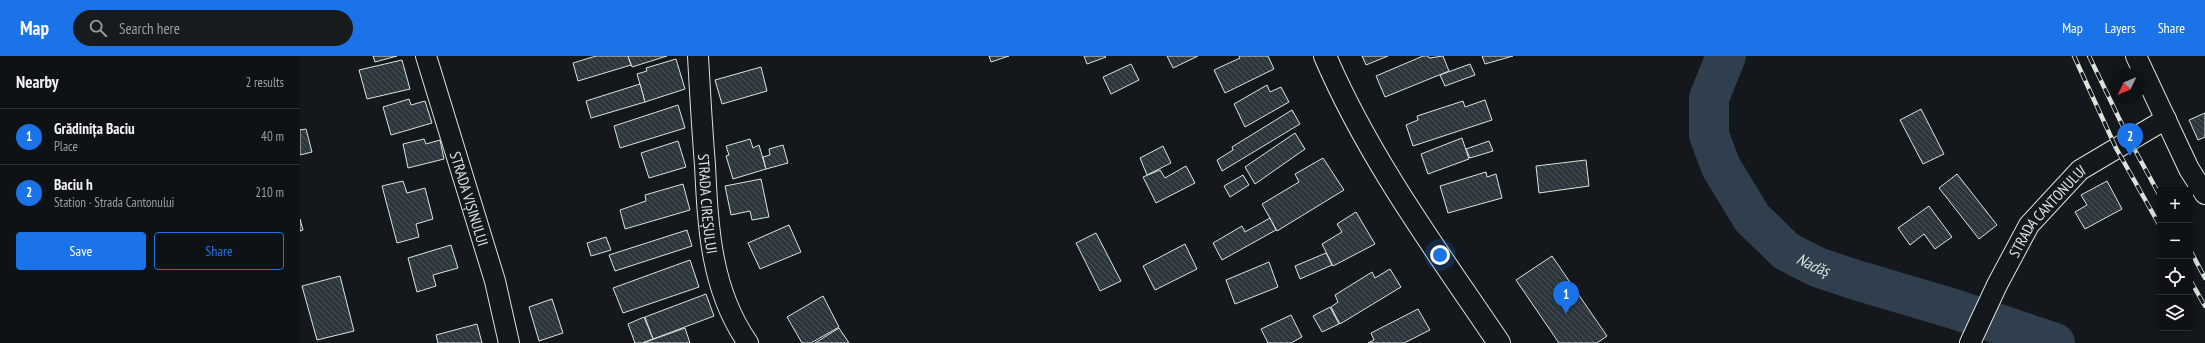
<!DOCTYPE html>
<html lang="en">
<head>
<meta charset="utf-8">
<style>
  :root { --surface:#0f1215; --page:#181b1e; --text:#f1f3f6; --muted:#9b9ea0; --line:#2f3234; --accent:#1a73e8 }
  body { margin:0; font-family:"PT Sans Narrow",sans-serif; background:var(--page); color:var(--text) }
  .controls { position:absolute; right:12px; bottom:12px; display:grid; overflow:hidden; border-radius:4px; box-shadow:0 2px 10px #0003 }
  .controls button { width:36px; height:36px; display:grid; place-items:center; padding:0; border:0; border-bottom:1px solid var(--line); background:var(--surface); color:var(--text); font:20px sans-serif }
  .compass { position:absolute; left:1809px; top:12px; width:36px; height:36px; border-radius:50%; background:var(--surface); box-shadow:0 2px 10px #0003; rotate:226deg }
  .you { position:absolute; left:1140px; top:199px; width:14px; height:14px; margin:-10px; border:3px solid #fff; border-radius:50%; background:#1a73e8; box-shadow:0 0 0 6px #1a73e833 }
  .badge { display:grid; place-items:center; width:26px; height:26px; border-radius:50%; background:var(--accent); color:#fff; font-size:13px; font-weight:700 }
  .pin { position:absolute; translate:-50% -33px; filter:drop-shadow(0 1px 2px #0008) }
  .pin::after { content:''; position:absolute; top:21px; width:14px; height:12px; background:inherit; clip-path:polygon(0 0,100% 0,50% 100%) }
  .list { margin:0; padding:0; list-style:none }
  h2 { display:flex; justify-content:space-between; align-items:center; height:52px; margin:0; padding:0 16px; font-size:17px }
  h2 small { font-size:13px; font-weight:400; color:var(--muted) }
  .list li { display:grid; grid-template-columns:26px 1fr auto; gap:12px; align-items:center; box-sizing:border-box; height:56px; padding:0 16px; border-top:1px solid var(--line) }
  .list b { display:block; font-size:15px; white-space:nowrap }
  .list p { margin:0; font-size:13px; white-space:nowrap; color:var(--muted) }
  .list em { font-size:13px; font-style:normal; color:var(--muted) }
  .actions { display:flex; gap:8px; padding:12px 16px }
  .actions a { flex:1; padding:9px 0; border:1px solid var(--accent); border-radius:4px; text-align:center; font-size:14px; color:var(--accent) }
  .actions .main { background:var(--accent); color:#fff }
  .icon { flex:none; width:22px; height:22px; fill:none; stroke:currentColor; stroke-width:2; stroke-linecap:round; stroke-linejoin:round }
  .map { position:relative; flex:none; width:1905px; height:287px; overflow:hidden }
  header { display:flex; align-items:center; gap:24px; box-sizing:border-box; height:56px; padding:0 20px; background:var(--accent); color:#fff }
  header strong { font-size:19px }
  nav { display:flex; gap:22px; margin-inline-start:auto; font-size:14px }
  .search { width:280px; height:36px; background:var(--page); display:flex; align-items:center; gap:10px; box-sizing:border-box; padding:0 14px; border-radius:22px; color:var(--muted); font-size:15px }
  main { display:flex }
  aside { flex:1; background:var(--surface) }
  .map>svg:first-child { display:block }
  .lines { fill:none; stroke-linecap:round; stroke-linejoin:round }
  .river { stroke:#2f3f4d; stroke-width:40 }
  .building { fill:url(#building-back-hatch); stroke:#d8e6dc }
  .street-casing { stroke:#d8e6dc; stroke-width:22 }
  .primary-casing { stroke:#d8e6dc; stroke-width:24 }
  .street { stroke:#14181c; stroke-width:20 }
  .primary { stroke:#14181c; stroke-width:22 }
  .rail-casing { stroke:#d8e6dc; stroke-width:4.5 }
  .rail { stroke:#14181c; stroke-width:3; stroke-dasharray:9; stroke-linecap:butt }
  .labels { text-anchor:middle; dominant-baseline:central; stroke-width:3; stroke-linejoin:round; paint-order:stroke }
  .street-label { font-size:15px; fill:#d8e6dc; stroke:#14181c }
  .water-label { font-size:16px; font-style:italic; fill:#d8e6dc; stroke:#14181c }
</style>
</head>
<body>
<header>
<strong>Map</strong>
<div class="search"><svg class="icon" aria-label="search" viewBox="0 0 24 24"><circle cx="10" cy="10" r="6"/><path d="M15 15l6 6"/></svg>Search here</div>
<nav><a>Map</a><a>Layers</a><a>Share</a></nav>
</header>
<main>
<aside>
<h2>Nearby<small>2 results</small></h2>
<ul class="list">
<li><span class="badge">1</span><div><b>Grădinița Baciu</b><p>Place</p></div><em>40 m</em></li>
<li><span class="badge">2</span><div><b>Baciu h</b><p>Station · Strada Cantonului</p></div><em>210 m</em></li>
</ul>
<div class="actions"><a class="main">Save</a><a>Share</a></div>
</aside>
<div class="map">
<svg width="1905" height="287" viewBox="0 0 1905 287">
  <defs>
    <pattern id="building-back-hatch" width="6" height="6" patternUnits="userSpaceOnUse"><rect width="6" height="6" fill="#2c363c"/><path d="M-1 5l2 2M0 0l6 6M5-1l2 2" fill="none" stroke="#4a5358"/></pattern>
  </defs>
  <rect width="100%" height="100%" fill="#14181c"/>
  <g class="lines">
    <path class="river" id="s1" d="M 1426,0 L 1409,42 L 1409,79 L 1421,111 L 1452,162 L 1486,195 L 1517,211 L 1556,224 L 1654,253 L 1755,287"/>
  </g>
  <g class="building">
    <path d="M 73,0 L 97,0 L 75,6 Z"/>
    <path d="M 296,0 L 328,0 L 331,9 L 278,25 L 273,7 Z"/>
    <path d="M 328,0 L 367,0 L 332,11 Z"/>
    <path d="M 689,0 L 709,0 L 691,6 Z"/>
    <path d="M 784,0 L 805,0 L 806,1 L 787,8 Z"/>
    <path d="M 867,0 L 898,0 L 873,12 Z"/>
    <path d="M 939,0 L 968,0 L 974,13 L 925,37 L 914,14 L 940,2 Z"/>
    <path d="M 1062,0 L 1088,0 L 1066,9 Z"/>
    <path d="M 1123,0 L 1128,0 L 1129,2 L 1143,0 L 1149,15 L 1085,41 L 1076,20 Z"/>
    <path d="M 1182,0 L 1213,0 L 1185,8 Z"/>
    <path d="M 376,3 L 385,33 L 345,46 L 337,18 L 347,15 L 346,12 Z"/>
    <path d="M 102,4 L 110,33 L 67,43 L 59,14 Z"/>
    <path d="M 831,8 L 839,24 L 811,38 L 803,21 Z"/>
    <path d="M 1170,8 L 1175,19 L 1145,30 L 1140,19 Z"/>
    <path d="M 461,11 L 467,35 L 422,48 L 415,24 Z"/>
    <path d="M 340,28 L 345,46 L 291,62 L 286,45 Z"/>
    <path d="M 967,29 L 970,36 L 981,31 L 989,46 L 945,71 L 934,48 Z"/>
    <path d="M 109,43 L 111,49 L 125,45 L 132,67 L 91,79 L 83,51 Z"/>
    <path d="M 1185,44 L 1192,64 L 1113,90 L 1106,69 L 1118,64 L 1117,60 L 1163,45 L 1165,51 Z"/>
    <path d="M 378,49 L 385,72 L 320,92 L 314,70 Z"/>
    <path d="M 1621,53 L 1644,98 L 1623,108 L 1600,64 Z"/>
    <path d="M 992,54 L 1000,68 L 922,115 L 917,104 L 933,94 L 932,91 Z"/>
    <path d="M 1905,57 L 1905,81 L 1898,84 L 1889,64 Z"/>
    <path d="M 6,73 L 12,96 L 0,99 L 0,74 Z"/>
    <path d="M 995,77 L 1005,93 L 955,128 L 945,111 Z"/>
    <path d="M 1162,82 L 1169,103 L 1128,118 L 1121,98 Z"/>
    <path d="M 124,83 L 126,88 L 140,84 L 144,103 L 108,112 L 103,88 Z"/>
    <path d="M 450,83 L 453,92 L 459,89 L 466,113 L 433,123 L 426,100 L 429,99 L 426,90 Z"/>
    <path d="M 378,85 L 386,111 L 349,122 L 341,97 Z"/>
    <path d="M 1189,85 L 1193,95 L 1170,102 L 1166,93 Z"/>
    <path d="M 483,89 L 488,107 L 466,113 L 463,101 L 470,99 L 469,93 Z"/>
    <path d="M 863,90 L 871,107 L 847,119 L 840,102 Z"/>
    <path d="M 1023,102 L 1044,134 L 977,175 L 962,148 L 999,126 L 995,118 Z"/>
    <path d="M 1286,104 L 1289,130 L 1239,137 L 1236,110 Z"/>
    <path d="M 886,110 L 895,127 L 856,147 L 843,121 L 860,114 L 865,122 Z"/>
    <path d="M 1186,116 L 1187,121 L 1196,118 L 1202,142 L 1148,157 L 1140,130 Z"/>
    <path d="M 1657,118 L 1697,169 L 1679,183 L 1639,132 Z"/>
    <path d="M 943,119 L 949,129 L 930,141 L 924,130 Z"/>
    <path d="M 461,123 L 469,161 L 452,164 L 450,155 L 431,159 L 425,130 Z"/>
    <path d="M 103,125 L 107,137 L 125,132 L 133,163 L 116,168 L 119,181 L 97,187 L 82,130 Z"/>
    <path d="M 1807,125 L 1822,153 L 1785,173 L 1775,156 L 1787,149 L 1781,139 Z"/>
    <path d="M 383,128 L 390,154 L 325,173 L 320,154 L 346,145 L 345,139 Z"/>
    <path d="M 1629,150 L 1652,181 L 1635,193 L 1624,178 L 1610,189 L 1598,172 Z"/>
    <path d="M 1056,156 L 1075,188 L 1033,210 L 1022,188 L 1042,176 L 1037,168 Z"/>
    <path d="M 970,162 L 976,174 L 922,204 L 913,187 L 942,170 L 945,176 Z"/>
    <path d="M 0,163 L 3,174 L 0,175 Z"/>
    <path d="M 489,169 L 501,196 L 460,213 L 448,187 Z"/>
    <path d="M 387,174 L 392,190 L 315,215 L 309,199 Z"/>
    <path d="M 796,177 L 821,225 L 800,235 L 776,187 Z"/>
    <path d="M 306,181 L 311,194 L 291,200 L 287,187 Z"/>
    <path d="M 885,188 L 897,213 L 855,234 L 843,210 Z"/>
    <path d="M 151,189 L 158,212 L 133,219 L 136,230 L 117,236 L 108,202 Z"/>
    <path d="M 1026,197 L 1032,209 L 1000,223 L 995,210 Z"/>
    <path d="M 1252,200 L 1307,280 L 1297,287 L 1259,287 L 1216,224 Z"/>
    <path d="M 390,204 L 399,231 L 323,257 L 313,232 Z"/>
    <path d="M 969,206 L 978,231 L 935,248 L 926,224 Z"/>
    <path d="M 1090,213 L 1101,231 L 1040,268 L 1031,251 L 1038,246 L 1035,239 L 1072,216 L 1075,222 Z"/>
    <path d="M 40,220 L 54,275 L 17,284 L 2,230 Z"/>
    <path d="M 406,238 L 414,260 L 353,283 L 345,261 Z"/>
    <path d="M 523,240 L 539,271 L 511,287 L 502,287 L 487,261 Z"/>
    <path d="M 252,243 L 263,277 L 239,285 L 229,251 Z"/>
    <path d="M 1030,251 L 1039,268 L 1022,276 L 1013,260 Z"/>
    <path d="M 1118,253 L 1130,274 L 1104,287 L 1068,287 L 1074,284 L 1071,277 Z"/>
    <path d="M 991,259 L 1002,281 L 991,287 L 968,287 L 961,273 Z"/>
    <path d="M 344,261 L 353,283 L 342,287 L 335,287 L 328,268 Z"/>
    <path d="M 177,268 L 182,287 L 138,287 L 136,279 Z"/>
    <path d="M 385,272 L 390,287 L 343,287 Z"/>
    <path d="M 539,272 L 549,287 L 515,287 Z"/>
  </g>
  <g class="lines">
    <defs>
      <g id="street">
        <path id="s2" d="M 126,0 L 195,225 L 209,287"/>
        <path id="s3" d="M 398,0 C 400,36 402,73 405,109 C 408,172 411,234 448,287"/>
        <path d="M 1836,0 L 1889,113 L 1905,138"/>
        <path id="s4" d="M 1670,287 L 1697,229 L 1729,169 L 1780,114 L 1866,63"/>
      </g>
      <path id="primary" d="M 1025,0 C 1069,103 1137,195 1199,287"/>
    </defs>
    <use href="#street" class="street-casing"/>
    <use href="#primary" class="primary-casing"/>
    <use href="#street" class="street"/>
    <use href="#primary" class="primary"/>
    <defs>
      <g id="rail">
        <path d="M 1774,0 L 1816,92 L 1860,170"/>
        <path d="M 1789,0 L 1830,85 L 1860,140"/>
        <path d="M 1890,194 L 1905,222"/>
        <path d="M 1890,224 L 1905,250"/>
      </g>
    </defs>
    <use href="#rail" class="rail-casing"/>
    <use href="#rail" class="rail"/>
  </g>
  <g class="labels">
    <g class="street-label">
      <text stroke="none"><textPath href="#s2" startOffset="149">STRADA VIȘINULUI</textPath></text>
      <text stroke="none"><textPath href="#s3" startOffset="148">STRADA CIREȘULUI</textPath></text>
      <text stroke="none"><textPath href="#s4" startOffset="154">STRADA CANTONULUI</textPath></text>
    </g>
    <g class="water-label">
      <text stroke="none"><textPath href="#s1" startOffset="254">Nadăș</textPath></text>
    </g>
  </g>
</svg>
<div class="controls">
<button>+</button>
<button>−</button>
<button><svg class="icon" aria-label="locate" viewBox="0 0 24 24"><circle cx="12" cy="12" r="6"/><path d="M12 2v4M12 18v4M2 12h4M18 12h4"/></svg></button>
<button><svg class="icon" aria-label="layers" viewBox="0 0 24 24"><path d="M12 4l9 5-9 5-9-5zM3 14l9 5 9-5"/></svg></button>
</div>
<svg class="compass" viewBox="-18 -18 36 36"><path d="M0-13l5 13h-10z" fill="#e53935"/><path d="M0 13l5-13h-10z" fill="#9b9ea0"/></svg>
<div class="you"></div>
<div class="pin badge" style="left:1266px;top:258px">1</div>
<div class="pin badge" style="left:1830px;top:100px">2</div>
</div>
</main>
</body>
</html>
